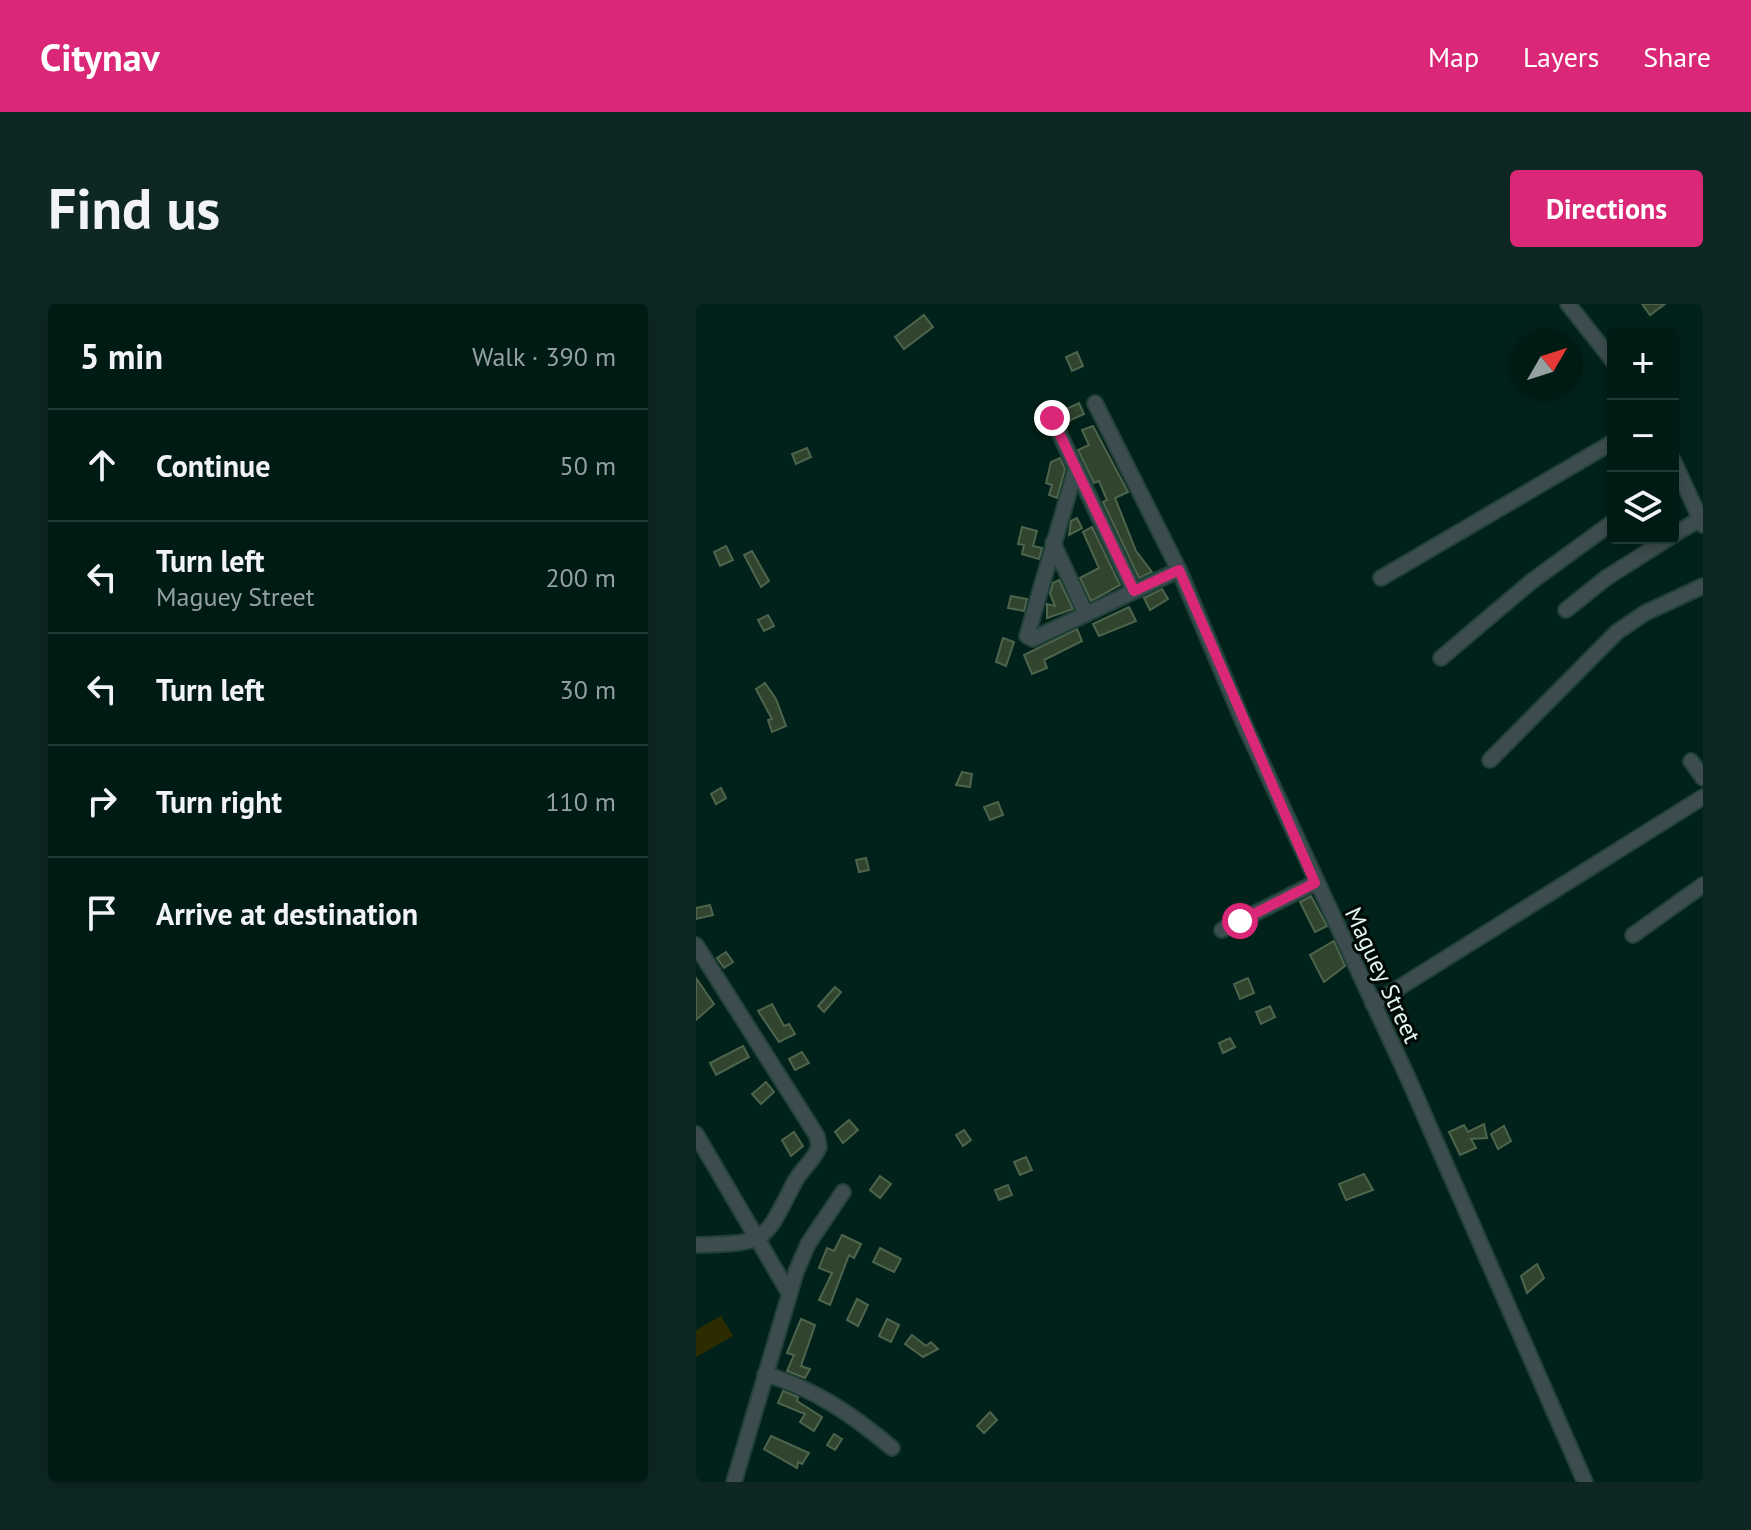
<!DOCTYPE html>
<html lang="en">
<head>
<meta charset="utf-8">
<style>
  :root { --surface:#001a14; --page:#0e2722; --text:#f1f3f6; --muted:#95a1a0; --line:#223834; --accent:#db2777 }
  body { margin:0; font-family:"PT Sans",sans-serif; background:var(--page); color:var(--text) }
  .controls { position:absolute; right:24px; top:24px; display:grid; overflow:hidden; border-radius:8px; box-shadow:0 4px 12px #0003 }
  .controls button { width:72px; height:72px; display:grid; place-items:center; padding:0; border:0; border-bottom:2px solid var(--line); background:var(--surface); color:var(--text); font:40px sans-serif }
  .compass { position:absolute; left:815px; top:24px; width:72px; height:72px; border-radius:50%; background:var(--surface); box-shadow:0 4px 12px #0003; rotate:51deg }
  .stop { position:absolute; width:24px; height:24px; margin:-18px; border:6px solid #db2777; border-radius:50%; background:#fff }
  .stop.end { background:#db2777; border-color:#fff; box-shadow:0 2px 8px #0008 }
  .list { margin:0; padding:0; list-style:none }
  h2 { display:flex; justify-content:space-between; align-items:center; height:104px; margin:0; padding:0 32px; font-size:34px }
  h2 small { font-size:26px; font-weight:400; color:var(--muted) }
  .list li { display:grid; grid-template-columns:52px 1fr auto; gap:24px; align-items:center; box-sizing:border-box; height:112px; padding:0 32px; border-top:2px solid var(--line) }
  .list b { display:block; font-size:30px; white-space:nowrap }
  .list p { margin:0; font-size:26px; white-space:nowrap; color:var(--muted) }
  .list em { font-size:26px; font-style:normal; color:var(--muted) }
  .icon { flex:none; width:44px; height:44px; fill:none; stroke:currentColor; stroke-width:2; stroke-linecap:round; stroke-linejoin:round }
  .map { position:relative; flex:none; width:1007px; height:1178px; overflow:hidden; border-radius:8px }
  header { display:flex; align-items:center; gap:48px; box-sizing:border-box; height:112px; padding:0 40px; background:var(--accent); color:#fff }
  header strong { font-size:38px }
  nav { display:flex; gap:44px; margin-inline-start:auto; font-size:28px }
  .intro { display:flex; align-items:center; justify-content:space-between; box-sizing:border-box; height:192px; padding:0 48px }
  h1 { margin:0; font-size:56px }
  .button { padding:20px 36px; border-radius:8px; background:var(--accent); color:#fff; font-size:28px; font-weight:700 }
  main { display:flex; gap:48px; padding:0 48px }
  aside { flex:1; background:var(--surface); border-radius:8px; box-shadow:0 4px 12px #0003 }
  .map>svg:first-child { display:block }
  .pitch { fill:#2d2c01 }
  .building { fill:#30442e; stroke:#4e644c; stroke-width:2 }
  .lines { fill:none; stroke-linecap:round; stroke-linejoin:round }
  .minor-casing { stroke:#204038; stroke-width:18 }
  .minor { stroke:#3d4d4f; stroke-width:14 }
  .route { stroke:#db2777; stroke-width:10 }
  .labels { text-anchor:middle; dominant-baseline:central; stroke-width:6; stroke-linejoin:round; paint-order:stroke }
  .street-label { font-size:24px; fill:#e2f6f0; stroke:#000906 }
</style>
</head>
<body>
<header>
<strong>Citynav</strong>
<nav><a>Map</a><a>Layers</a><a>Share</a></nav>
</header>
<div class="intro"><h1>Find us</h1><a class="button">Directions</a></div>
<main>
<aside>
<h2>5 min<small>Walk · 390 m</small></h2>
<ul class="list">
<li><svg class="icon" aria-label="ahead" viewBox="0 0 24 24"><path d="M12 20V5M6 11l6-6 6 6"/></svg><div><b>Continue</b></div><em>50 m</em></li>
<li><svg class="icon" aria-label="left" viewBox="0 0 24 24"><path d="M17 20v-9H6M10 6l-5 5 5 5"/></svg><div><b>Turn left</b><p>Maguey Street</p></div><em>200 m</em></li>
<li><svg class="icon" aria-label="left" viewBox="0 0 24 24"><path d="M17 20v-9H6M10 6l-5 5 5 5"/></svg><div><b>Turn left</b></div><em>30 m</em></li>
<li><svg class="icon" aria-label="right" viewBox="0 0 24 24"><path d="M7 20v-9h11M14 6l5 5-5 5"/></svg><div><b>Turn right</b></div><em>110 m</em></li>
<li><svg class="icon" aria-label="arrive" viewBox="0 0 24 24"><path d="M6 21V4h12l-3 4 3 4H6"/></svg><div><b>Arrive at destination</b></div></li>
</ul>
</aside>
<div class="map">
<svg width="1007" height="1178" viewBox="0 0 1007 1178">
  <rect width="100%" height="100%" fill="#00221a"/>
  <path class="pitch" d="M 25,1012 L 37,1032 L 0,1053 L 0,1026 Z"/>
  <g class="building">
    <path d="M 946,0 L 969,0 L 954,11 Z"/>
    <path d="M 228,11 L 237,23 L 208,45 L 199,33 Z"/>
    <path d="M 381,48 L 387,62 L 376,67 L 370,53 Z"/>
    <path d="M 383,99 L 388,110 L 373,117 L 368,106 Z"/>
    <path d="M 397,122 L 432,188 L 419,194 L 440,247 L 456,268 L 443,274 L 407,198 L 411,196 L 403,177 L 398,179 L 382,146 L 393,141 L 386,126 Z"/>
    <path d="M 111,144 L 115,153 L 100,160 L 96,150 Z"/>
    <path d="M 364,154 L 369,165 L 361,194 L 353,191 L 356,181 L 350,179 L 355,158 Z"/>
    <path d="M 381,214 L 386,224 L 373,231 L 375,217 Z"/>
    <path d="M 326,223 L 341,227 L 337,242 L 346,244 L 343,255 L 326,250 L 328,241 L 322,240 Z"/>
    <path d="M 396,223 L 424,281 L 395,297 L 384,274 L 403,264 L 387,228 Z"/>
    <path d="M 30,242 L 37,256 L 24,262 L 18,248 Z"/>
    <path d="M 56,247 L 73,277 L 65,283 L 48,251 Z"/>
    <path d="M 363,276 L 377,305 L 351,314 L 351,300 L 359,302 L 354,290 L 357,279 Z"/>
    <path d="M 466,285 L 472,295 L 454,306 L 448,294 Z"/>
    <path d="M 315,292 L 331,295 L 328,307 L 312,304 Z"/>
    <path d="M 433,303 L 440,317 L 403,332 L 397,320 Z"/>
    <path d="M 72,311 L 78,322 L 68,327 L 62,316 Z"/>
    <path d="M 381,325 L 386,337 L 348,356 L 351,364 L 336,370 L 328,351 Z"/>
    <path d="M 307,334 L 318,338 L 310,362 L 300,358 Z"/>
    <path d="M 69,379 L 80,395 L 90,422 L 76,428 L 72,416 L 76,415 L 60,385 Z"/>
    <path d="M 266,468 L 276,470 L 274,483 L 260,481 Z"/>
    <path d="M 25,484 L 30,494 L 20,500 L 15,490 Z"/>
    <path d="M 302,498 L 307,511 L 294,516 L 288,503 Z"/>
    <path d="M 170,554 L 173,566 L 163,568 L 160,556 Z"/>
    <path d="M 615,592 L 631,622 L 619,628 L 604,598 Z"/>
    <path d="M 14,601 L 17,611 L 0,615 L 0,604 Z"/>
    <path d="M 638,637 L 649,662 L 628,678 L 614,651 Z"/>
    <path d="M 30,648 L 37,658 L 28,664 L 21,654 Z"/>
    <path d="M 0,674 L 18,700 L 0,716 Z"/>
    <path d="M 552,674 L 558,689 L 544,695 L 538,680 Z"/>
    <path d="M 139,683 L 145,688 L 128,708 L 122,702 Z"/>
    <path d="M 76,700 L 88,722 L 93,720 L 99,730 L 83,738 L 62,707 Z"/>
    <path d="M 574,702 L 579,713 L 565,720 L 560,708 Z"/>
    <path d="M 534,734 L 539,743 L 527,749 L 523,739 Z"/>
    <path d="M 47,742 L 53,753 L 20,771 L 14,759 Z"/>
    <path d="M 106,748 L 113,759 L 99,766 L 93,755 Z"/>
    <path d="M 70,778 L 78,788 L 65,800 L 56,790 Z"/>
    <path d="M 153,816 L 162,826 L 147,839 L 139,828 Z"/>
    <path d="M 788,820 L 791,834 L 775,835 L 780,844 L 764,851 L 753,828 L 768,821 L 772,828 Z"/>
    <path d="M 808,822 L 815,837 L 802,845 L 795,830 Z"/>
    <path d="M 268,826 L 275,836 L 267,842 L 260,831 Z"/>
    <path d="M 98,828 L 107,842 L 95,852 L 86,836 Z"/>
    <path d="M 330,853 L 336,866 L 324,871 L 318,858 Z"/>
    <path d="M 668,870 L 677,886 L 650,896 L 643,880 Z"/>
    <path d="M 184,872 L 195,880 L 184,894 L 174,886 Z"/>
    <path d="M 312,881 L 316,891 L 303,896 L 299,886 Z"/>
    <path d="M 146,931 L 165,940 L 158,954 L 153,951 L 134,1001 L 123,996 L 136,969 L 123,964 L 131,944 L 138,947 Z"/>
    <path d="M 184,944 L 205,955 L 198,968 L 177,958 Z"/>
    <path d="M 841,960 L 848,974 L 831,989 L 825,972 Z"/>
    <path d="M 161,995 L 172,1001 L 162,1022 L 151,1016 Z"/>
    <path d="M 105,1015 L 119,1021 L 105,1062 L 114,1065 L 109,1074 L 91,1067 L 98,1051 L 91,1049 Z"/>
    <path d="M 191,1015 L 203,1021 L 195,1038 L 183,1032 Z"/>
    <path d="M 216,1031 L 230,1042 L 235,1038 L 242,1045 L 227,1053 L 209,1040 Z"/>
    <path d="M 87,1087 L 102,1093 L 101,1097 L 126,1113 L 118,1127 L 104,1118 L 109,1110 L 82,1099 Z"/>
    <path d="M 294,1108 L 301,1116 L 288,1129 L 281,1122 Z"/>
    <path d="M 138,1130 L 146,1135 L 139,1146 L 131,1141 Z"/>
    <path d="M 75,1132 L 113,1149 L 106,1160 L 102,1158 L 101,1164 L 68,1145 Z"/>
  </g>
  <g class="lines">
    <defs>
      <g id="minor">
        <path d="M 872,0 L 917,57"/>
        <path d="M 399,99 L 483,266 L 549,422 L 712,774 L 889,1178"/>
        <path d="M 356,114 L 438,287"/>
        <path d="M 977,156 L 1007,221"/>
        <path d="M 380,164 L 331,332 L 337,335 L 483,266"/>
        <path d="M 977,231 L 1004,215"/>
        <path d="M 357,239 L 390,310"/>
        <path d="M 685,274 L 917,138"/>
        <path d="M 870,306 L 910,274 L 973,234"/>
        <path d="M 745,354 L 836,277 L 917,218"/>
        <path d="M 794,456 L 921,328 L 949,309 L 1007,282"/>
        <path d="M 995,457 L 1007,474"/>
        <path d="M 526,626 L 619,579"/>
        <path d="M 937,631 L 1007,581"/>
        <path d="M 0,641 L 121,832 L 123,843 C 118,857 105,865 98,879 C 67,940 71,939 0,941"/>
        <path d="M 677,700 L 1007,493"/>
        <path d="M 0,830 L 93,989"/>
        <path d="M 69,1070 C 119,1085 157,1111 196,1144"/>
        <path d="M 38,1178 L 100,968 L 112,940 L 147,888"/>
      </g>
    </defs>
    <use href="#minor" class="minor-casing"/>
    <use href="#minor" class="minor"/>
  </g>
  <g class="lines">
    <path class="route" d="M 356,114 L 438,287 L 483,266 L 619,579 L 544,617"/>
  </g>
  <g class="labels">
    <g class="street-label">
      <text transform="translate(687 671) rotate(65)">Maguey Street</text>
    </g>
  </g>
</svg>
<div class="controls">
<button>+</button>
<button>−</button>
<button><svg class="icon" aria-label="layers" viewBox="0 0 24 24"><path d="M12 4l9 5-9 5-9-5zM3 14l9 5 9-5"/></svg></button>
</div>
<svg class="compass" viewBox="-18 -18 36 36"><path d="M0-13l5 13h-10z" fill="#e53935"/><path d="M0 13l5-13h-10z" fill="#95a1a0"/></svg>
<div class="stop" style="left:544px;top:617px"></div>
<div class="stop end" style="left:356px;top:114px"></div>
</div>
</main>
</body>
</html>
